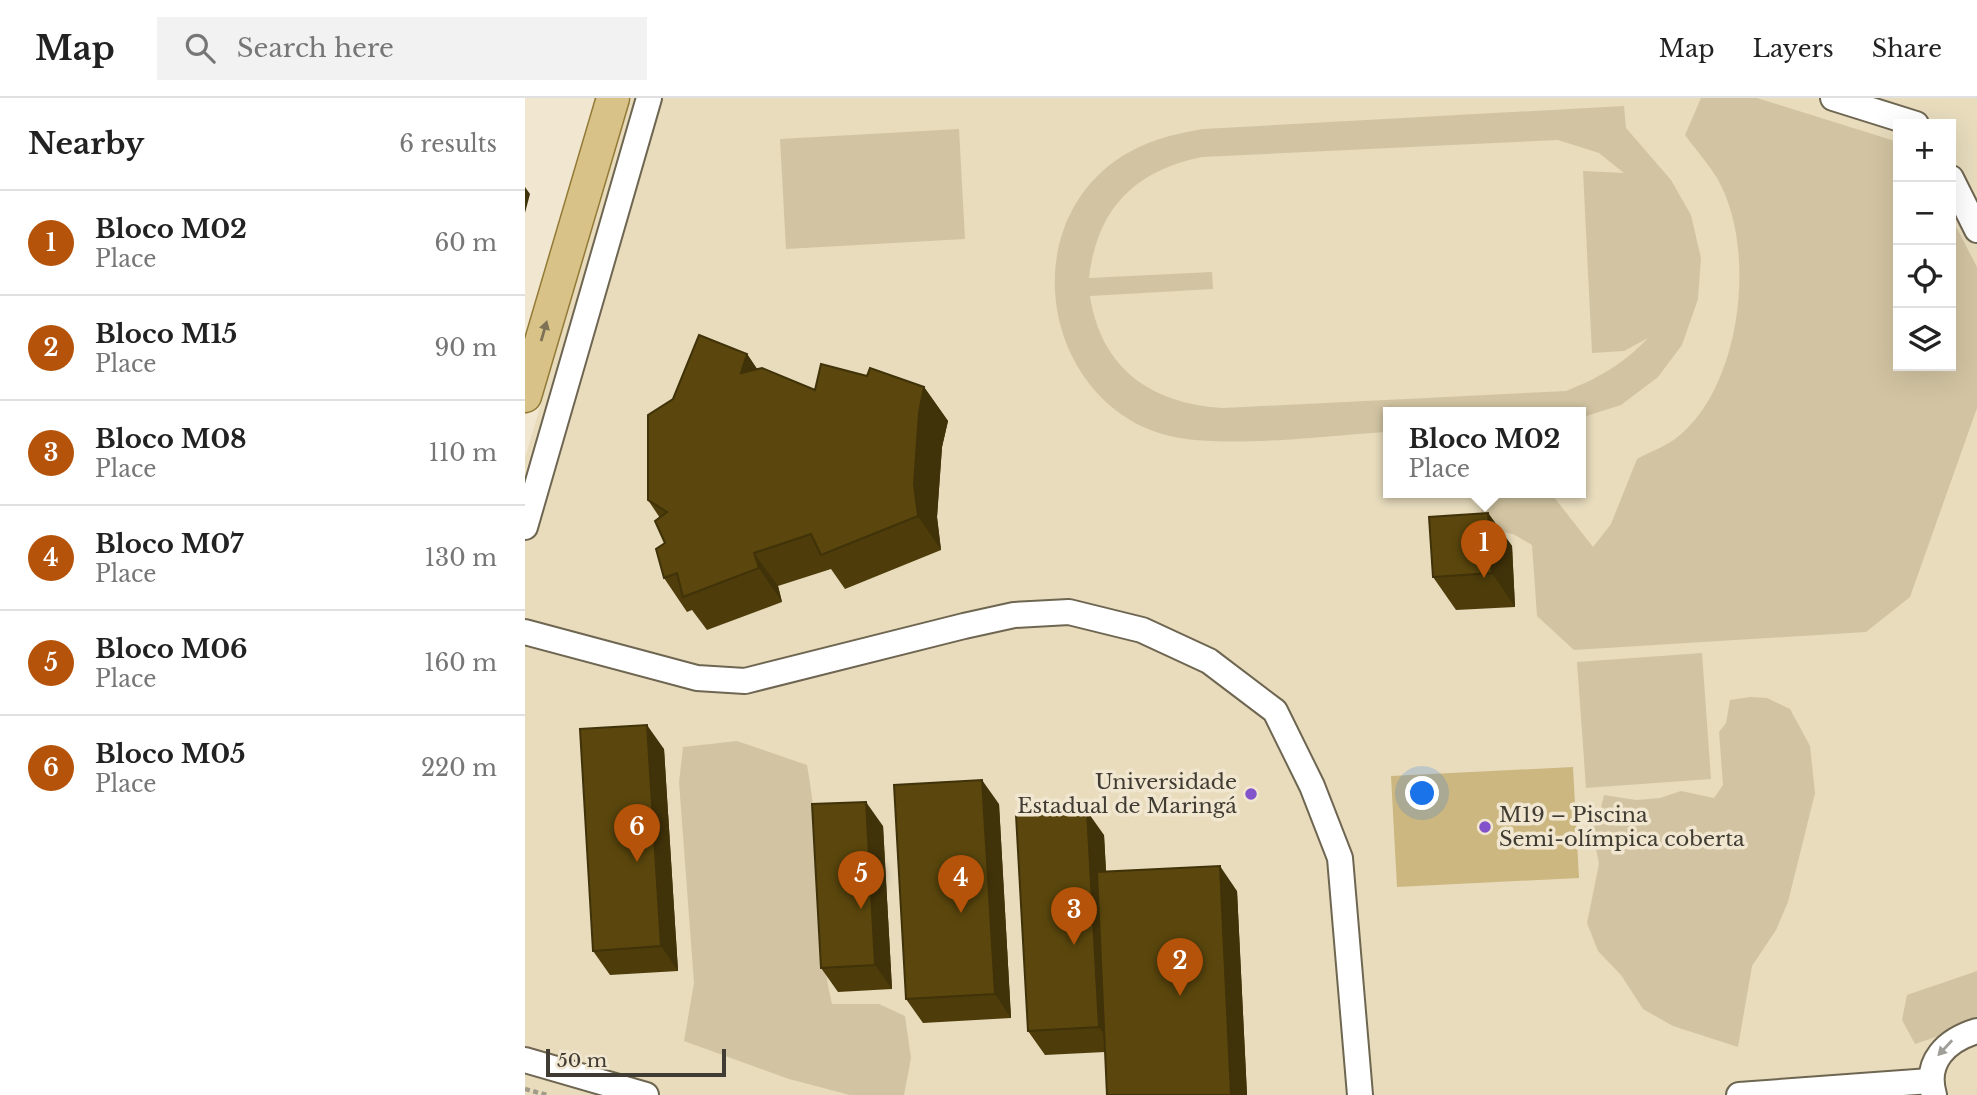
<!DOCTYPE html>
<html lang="en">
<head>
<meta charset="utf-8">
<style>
  :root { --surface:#fff; --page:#f2f2f2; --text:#222; --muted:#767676; --line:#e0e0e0; --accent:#b45309 }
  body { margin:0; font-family:"Libre Baskerville",serif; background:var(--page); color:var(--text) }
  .controls { position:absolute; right:21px; top:21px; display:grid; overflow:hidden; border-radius:0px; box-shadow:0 7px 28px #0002 }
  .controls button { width:63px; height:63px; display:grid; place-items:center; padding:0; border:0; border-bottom:2px solid var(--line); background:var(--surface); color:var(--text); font:35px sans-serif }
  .scale { position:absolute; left:21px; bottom:18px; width:180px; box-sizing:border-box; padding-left:7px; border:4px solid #403c33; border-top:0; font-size:19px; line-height:24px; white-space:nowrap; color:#403c33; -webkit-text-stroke:5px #f1e7d0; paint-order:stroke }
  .you { position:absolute; left:898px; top:696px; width:24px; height:24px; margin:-18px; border:5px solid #fff; border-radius:50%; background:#1a73e8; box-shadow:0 0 0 10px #1a73e833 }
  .badge { display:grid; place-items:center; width:46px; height:46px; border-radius:50%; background:var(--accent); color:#fff; font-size:23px; font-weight:700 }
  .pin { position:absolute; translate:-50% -58px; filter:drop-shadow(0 2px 4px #0008) }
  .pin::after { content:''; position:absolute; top:37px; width:24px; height:21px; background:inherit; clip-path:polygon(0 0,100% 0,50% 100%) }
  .popup { position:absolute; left:858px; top:309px; width:203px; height:91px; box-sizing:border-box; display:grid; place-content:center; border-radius:0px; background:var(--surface); filter:drop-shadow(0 2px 5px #0005); font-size:23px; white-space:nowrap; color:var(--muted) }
  .popup b { font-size:26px; color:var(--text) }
  .popup::after { content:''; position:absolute; left:50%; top:100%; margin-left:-14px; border:14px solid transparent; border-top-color:var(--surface) }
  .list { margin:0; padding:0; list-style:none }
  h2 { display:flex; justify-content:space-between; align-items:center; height:91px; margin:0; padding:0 28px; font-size:30px }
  h2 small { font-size:23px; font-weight:400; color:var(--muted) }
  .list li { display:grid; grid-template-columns:46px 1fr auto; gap:21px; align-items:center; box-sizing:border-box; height:105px; padding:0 28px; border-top:2px solid var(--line) }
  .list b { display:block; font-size:26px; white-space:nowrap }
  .list p { margin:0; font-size:23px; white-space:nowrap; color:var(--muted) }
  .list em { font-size:23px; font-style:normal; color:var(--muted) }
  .icon { flex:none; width:38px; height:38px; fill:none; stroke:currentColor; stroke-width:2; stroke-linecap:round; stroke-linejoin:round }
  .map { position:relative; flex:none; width:1452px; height:997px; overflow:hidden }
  header { display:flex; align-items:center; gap:42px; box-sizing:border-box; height:98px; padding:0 35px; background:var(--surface); border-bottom:2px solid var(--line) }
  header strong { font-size:33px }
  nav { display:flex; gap:38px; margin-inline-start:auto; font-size:24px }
  .search { width:490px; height:63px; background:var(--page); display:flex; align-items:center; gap:18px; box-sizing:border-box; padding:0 24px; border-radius:0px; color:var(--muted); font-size:26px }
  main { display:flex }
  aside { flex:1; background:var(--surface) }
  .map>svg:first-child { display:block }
  .built { fill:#e8dcbd; fill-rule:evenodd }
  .green { fill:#d2c4a2; fill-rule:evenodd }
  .water { fill:#cdb780 }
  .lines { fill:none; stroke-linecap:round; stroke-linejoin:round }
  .minor-casing { stroke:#6e6651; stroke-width:28 }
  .major-casing { stroke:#927936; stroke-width:35 }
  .path { stroke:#a29b8a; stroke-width:4.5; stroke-dasharray:5 3.5; stroke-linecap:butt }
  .minor { stroke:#fff; stroke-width:24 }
  .major { stroke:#d8c288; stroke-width:32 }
  .wall { fill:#4e3d0b }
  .shaded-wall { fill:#403209 }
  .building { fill:#5b470d; stroke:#403209; stroke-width:2 }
  .oneway { fill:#7d7255 }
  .oneway2 { fill:#a09e99 }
  .poi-dot { fill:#8253cb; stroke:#f1e7d0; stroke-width:2.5 }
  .labels { text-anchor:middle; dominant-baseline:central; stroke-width:7; stroke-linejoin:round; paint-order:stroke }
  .poi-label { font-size:21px; fill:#403c33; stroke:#f1e7d0; text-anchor:end }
</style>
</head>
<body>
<header>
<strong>Map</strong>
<div class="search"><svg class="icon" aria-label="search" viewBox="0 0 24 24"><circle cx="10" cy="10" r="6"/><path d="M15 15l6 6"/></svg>Search here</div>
<nav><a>Map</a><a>Layers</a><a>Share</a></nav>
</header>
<main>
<aside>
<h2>Nearby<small>6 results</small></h2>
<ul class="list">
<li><span class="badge">1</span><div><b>Bloco M02</b><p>Place</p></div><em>60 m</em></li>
<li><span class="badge">2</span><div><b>Bloco M15</b><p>Place</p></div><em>90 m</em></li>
<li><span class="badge">3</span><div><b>Bloco M08</b><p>Place</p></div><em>110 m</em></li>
<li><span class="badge">4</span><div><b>Bloco M07</b><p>Place</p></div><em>130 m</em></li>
<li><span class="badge">5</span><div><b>Bloco M06</b><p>Place</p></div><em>160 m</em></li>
<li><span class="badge">6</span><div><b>Bloco M05</b><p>Place</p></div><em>220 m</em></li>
</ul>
</aside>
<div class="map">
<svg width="1452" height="997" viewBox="0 0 1452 997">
  <rect width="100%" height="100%" fill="#f1e7d0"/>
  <path class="built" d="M 106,0 L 1452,0 L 1452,997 L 0,997 L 0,360 ZM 1373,26 L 1426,26 L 1426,268 L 1373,268 ZM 863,314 L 1055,314 L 1055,394 L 863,394 Z"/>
  <g class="green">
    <path d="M 1176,0 L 1232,0 L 1373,44 L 1373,268 L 1426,268 L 1426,119 L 1452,169 L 1452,310 L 1385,499 L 1341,534 L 1049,552 L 1012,518 L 1007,447 L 988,436 L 956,431 L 956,400 L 983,394 L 1025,394 L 1068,449 L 1086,426 L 1112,361 C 1124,354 1139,349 1150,341 C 1217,291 1233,150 1192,80 C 1183,65 1170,51 1160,37 Z"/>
    <path d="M 1099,8 L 1101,30 L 1146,82 L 1166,117 L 1176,160 L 1173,201 L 1157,247 L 1133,279 L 1096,307 L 1055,320 L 1055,314 L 863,314 L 863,334 C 802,337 685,354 631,334 C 524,296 493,145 581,70 C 610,46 642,37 678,31 ZM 1033,42 L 1074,55 L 1099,75 L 1058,73 L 1067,255 L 1099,253 L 1123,240 C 1098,266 1074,280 1041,293 L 698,310 C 627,306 576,271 565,198 L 688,191 L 687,174 L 564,180 C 572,111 609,73 677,59 Z"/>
    <path d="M 434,31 L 440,141 L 261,151 L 255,41 Z"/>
    <path d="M 1177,555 L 1186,681 L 1061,690 L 1052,564 Z"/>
    <path d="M 1225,599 L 1242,600 L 1265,611 L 1285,648 L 1290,695 L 1263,804 L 1251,832 L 1227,868 L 1213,949 L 1148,928 L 1118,911 L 1096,877 L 1073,853 L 1062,825 L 1074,766 L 1066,725 L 1074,718 L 1079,697 L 1111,702 L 1135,700 L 1156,693 L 1189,700 L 1198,687 L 1194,634 L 1201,625 L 1205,602 Z"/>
    <path d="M 212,643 L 282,667 C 297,746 289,827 307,906 L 354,906 L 380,918 L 386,960 L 379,997 L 325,997 L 264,981 L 159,943 L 169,885 L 154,684 L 158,649 Z"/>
    <path d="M 1452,873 L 1452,925 L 1390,946 L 1377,922 L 1382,897 Z"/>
  </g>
  <path class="water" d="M 1048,669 L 1054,780 L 872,789 L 866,678 Z"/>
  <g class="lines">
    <defs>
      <g id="minor">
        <path d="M 1308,0 L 1391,26"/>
        <path d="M 1426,80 L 1452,132"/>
        <path d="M 0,429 L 124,0"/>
        <path d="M 0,534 L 172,580 L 220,583 L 439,528 L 489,517 L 544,514 L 617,532 L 684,563 L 750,613 L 787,688 L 815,760 L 835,997"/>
        <path d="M 0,962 L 121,997"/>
        <path d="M 1214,997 L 1405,983"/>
        <path d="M 1409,997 C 1399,963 1422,942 1452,933"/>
      </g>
      <path id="major" d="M 0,298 L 88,0"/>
    </defs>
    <use href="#minor" class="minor-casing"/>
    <use href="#major" class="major-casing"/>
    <path class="path" d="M 0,991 L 22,997"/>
    <use href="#minor" class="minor"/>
    <use href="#major" class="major"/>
  </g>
  <g class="wall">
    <path d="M 222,256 L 232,271 L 290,292 L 342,278 L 399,289 L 423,323 L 417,349 L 412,419 L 416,452 L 320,491 L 306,471 L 253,488 L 257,504 L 182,532 L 167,512 L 162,514 L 139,480 L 140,445 L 135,420 L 123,402 Z"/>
    <path d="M 963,415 L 987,448 L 990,509 L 931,512 L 908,479 Z"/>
    <path d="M 139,651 L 153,873 L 85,877 L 68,853 Z"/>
    <path d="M 474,706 L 486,920 L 398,925 L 381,901 Z"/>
    <path d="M 358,728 L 367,891 L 313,894 L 296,870 Z"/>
    <path d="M 579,737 L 581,774 L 712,793 L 722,997 L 582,997 L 580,954 L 520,957 L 503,933 Z"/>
  </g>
  <g class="shaded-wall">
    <path d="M 0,89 L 5,96 L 0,115 Z"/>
    <path d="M 222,256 L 245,290 L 216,275 Z"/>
    <path d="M 399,289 L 423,323 L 417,349 L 412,419 L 416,452 L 393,418 L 389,386 L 394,315 Z"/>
    <path d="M 963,415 L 987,448 L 990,509 L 967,475 Z"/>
    <path d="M 229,455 L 253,488 L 257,504 L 234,470 Z"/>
    <path d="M 122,627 L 139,651 L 153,873 L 136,848 Z"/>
    <path d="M 457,682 L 474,706 L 486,920 L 470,896 Z"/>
    <path d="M 341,704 L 358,728 L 367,891 L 350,867 Z"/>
    <path d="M 562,713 L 579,737 L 591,953 L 574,929 Z"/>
    <path d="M 695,768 L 712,793 L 722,997 L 706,997 Z"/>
  </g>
  <g class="building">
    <path d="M 174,237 L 222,256 L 216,275 L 237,270 L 290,292 L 296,266 L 342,278 L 345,270 L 399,289 L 394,315 L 389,386 L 393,418 L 296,457 L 286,436 L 229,455 L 234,470 L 158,499 L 152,475 L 139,480 L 131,451 L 140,445 L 130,423 L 142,414 L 123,402 L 123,317 L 148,301 Z"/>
    <path d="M 963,415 L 967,475 L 908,479 L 904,419 Z"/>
    <path d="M 122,627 L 136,848 L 68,853 L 55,631 Z"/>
    <path d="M 457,682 L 470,896 L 381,901 L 369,687 Z"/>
    <path d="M 341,704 L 350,867 L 296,870 L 287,706 Z"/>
    <path d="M 562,713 L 574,929 L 503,933 L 491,717 Z"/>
    <path d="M 695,768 L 706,997 L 582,997 L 572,774 Z"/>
  </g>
  <defs><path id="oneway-solid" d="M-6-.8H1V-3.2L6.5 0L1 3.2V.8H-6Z" transform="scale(1.75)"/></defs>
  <use class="oneway" href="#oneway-solid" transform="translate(19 233) rotate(-74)"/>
  <use class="oneway2" href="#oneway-solid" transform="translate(1420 950) rotate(133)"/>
  <g class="poi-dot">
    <circle cx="726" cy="696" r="7"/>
    <circle cx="960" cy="729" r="7"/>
  </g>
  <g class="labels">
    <g class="poi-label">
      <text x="712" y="684">Universidade<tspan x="712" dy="24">Estadual de Maringá</tspan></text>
      <text x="974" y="717" text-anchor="start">M19 – Piscina<tspan x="974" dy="24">Semi-olímpica coberta</tspan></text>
    </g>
  </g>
</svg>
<div class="controls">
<button>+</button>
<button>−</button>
<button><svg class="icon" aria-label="locate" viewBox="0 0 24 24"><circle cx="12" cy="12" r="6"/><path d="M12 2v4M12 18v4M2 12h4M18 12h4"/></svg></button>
<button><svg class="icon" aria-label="layers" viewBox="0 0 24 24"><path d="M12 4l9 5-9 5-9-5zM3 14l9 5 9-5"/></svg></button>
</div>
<div class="scale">50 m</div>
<div class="you"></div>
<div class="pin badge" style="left:959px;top:480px">1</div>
<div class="popup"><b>Bloco M02</b>Place</div>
<div class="pin badge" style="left:655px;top:898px">2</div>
<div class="pin badge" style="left:549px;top:847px">3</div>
<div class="pin badge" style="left:436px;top:815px">4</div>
<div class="pin badge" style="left:336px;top:811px">5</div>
<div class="pin badge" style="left:112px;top:764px">6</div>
</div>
</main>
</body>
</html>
